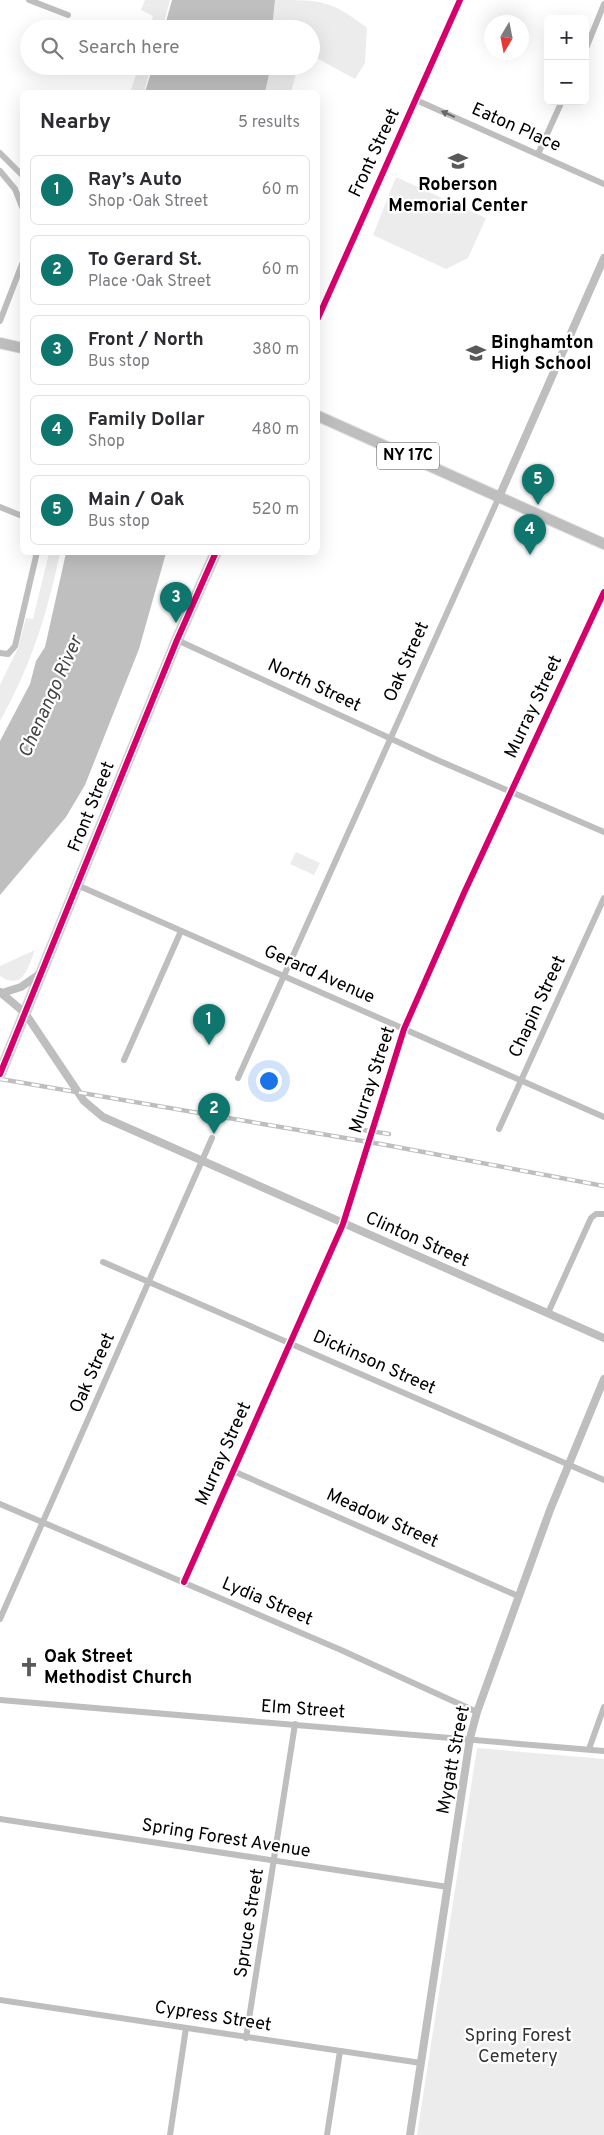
<!DOCTYPE html>
<html lang="en">
<head>
<meta charset="utf-8">
<style>
  :root { --surface:#fff; --page:#f2f2f3; --text:#2b2b33; --muted:#7c7c81; --line:#e1e1e2; --accent:#0f766e }
  body { margin:0; font-family:Overpass,sans-serif; background:var(--page); color:var(--text) }
  .controls { position:absolute; right:15px; top:15px; display:grid; overflow:hidden; border-radius:8px; box-shadow:0 5px 20px #0002 }
  .controls button { width:45px; height:45px; display:grid; place-items:center; padding:0; border:0; border-bottom:1px solid var(--line); background:var(--surface); color:var(--text); font:25px sans-serif }
  .compass { position:absolute; left:484px; top:15px; width:45px; height:45px; border-radius:50%; background:var(--surface); box-shadow:0 5px 20px #0002; rotate:190deg }
  .you { position:absolute; left:268px; top:1080px; width:18px; height:18px; margin:-12px; border:4px solid #fff; border-radius:50%; background:#1a73e8; box-shadow:0 0 0 8px #1a73e833 }
  .badge { display:grid; place-items:center; width:32px; height:32px; border-radius:50%; background:var(--accent); color:#fff; font-size:16px; font-weight:700 }
  .pin { position:absolute; translate:-50% -41px; filter:drop-shadow(0 1px 2px #0008) }
  .pin::after { content:''; position:absolute; top:26px; width:18px; height:15px; background:inherit; clip-path:polygon(0 0,100% 0,50% 100%) }
  .list { margin:0; padding:0; list-style:none }
  h2 { display:flex; justify-content:space-between; align-items:center; height:65px; margin:0; padding:0 20px; font-size:21px }
  h2 small { font-size:16px; font-weight:400; color:var(--muted) }
  .list li { display:grid; grid-template-columns:32px 1fr auto; gap:15px; align-items:center; box-sizing:border-box; height:70px; margin:0 10px 10px; padding:0 10px; border:1px solid var(--line); border-radius:8px }
  .list b { display:block; font-size:19px; white-space:nowrap }
  .list p { margin:0; font-size:16px; white-space:nowrap; color:var(--muted) }
  .list em { font-size:16px; font-style:normal; color:var(--muted) }
  .icon { flex:none; width:28px; height:28px; fill:none; stroke:currentColor; stroke-width:2; stroke-linecap:round; stroke-linejoin:round }
  .map { position:relative; flex:none; width:604px; height:2135px; overflow:hidden }
  .search { position:absolute; background:var(--surface); box-shadow:0 5px 20px #0002; left:20px; top:20px; width:300px; height:55px; display:flex; align-items:center; gap:12px; box-sizing:border-box; padding:0 18px; border-radius:28px; color:var(--muted); font-size:19px }
  .panel { position:absolute; background:var(--surface); box-shadow:0 5px 20px #0002; left:20px; top:90px; width:300px; height:465px; border-radius:8px }
  .map>svg:first-child { display:block }
  .green { fill:#ececec }
  .water { fill:#bfbfbf }
  .lines { fill:none; stroke-linecap:round; stroke-linejoin:round }
  .primary-casing { stroke:#dbdbdb; stroke-width:12 }
  .minor { stroke:#bebebe; stroke-width:6 }
  .tertiary { stroke:#bebebe; stroke-width:8 }
  .primary { stroke:#bebebe; stroke-width:10 }
  .rail-casing { stroke:#bebebe; stroke-width:4.5 }
  .rail { stroke:#fff; stroke-width:2.5; stroke-dasharray:8; stroke-linecap:butt }
  .cycleway-casing { stroke:#fff; stroke-width:9 }
  .cycleway { stroke:#d6006c; stroke-width:6 }
  .oneway { fill:#686868 }
  .labels { text-anchor:middle; dominant-baseline:central; stroke-width:4.5; stroke-linejoin:round; paint-order:stroke }
  .shield { fill:#fff; stroke:#4c4c4c; stroke-width:1 }
  .shield-label { font-size:16px; font-weight:bold; fill:#000 }
  .street-label { font-size:18px; fill:#000; stroke:#fff }
  .poi-label { font-size:18px; font-weight:bold; fill:#000; stroke:#fff; text-anchor:start }
  .park-label { font-size:18px; fill:#333; stroke:#fff }
  .water-label { font-size:19px; font-style:italic; fill:#444; stroke:#fff }
</style>
</head>
<body>
<div class="map">
<svg width="604" height="2135" viewBox="0 0 604 2135">
  <rect width="100%" height="100%" fill="#fff"/>
  <g class="green">
    <path d="M 145,0 L 170,0 L 162,29 L 149,29 L 153,16 L 141,10 Z"/>
    <path d="M 275,0 C 321,0 331,0 367,28 L 365,63 L 355,79 L 311,55 L 311,29 L 272,29 Z"/>
    <path d="M 139,66 L 151,66 L 144,92 L 130,92 Z"/>
    <path d="M 271,66 L 298,66 L 291,92 L 265,92 Z"/>
    <path d="M 396,177 L 486,218 L 468,258 L 446,269 L 373,235 Z"/>
    <path d="M 49,553 L 60,553 C 47,614 31,666 0,721 L 0,685 L 18,648 L 26,618 L 33,619 Z"/>
    <path d="M 296,852 L 320,863 L 314,875 L 290,864 Z"/>
    <path d="M 35,950 C 28,968 23,991 0,976 L 0,966 Z"/>
    <path d="M 477,1748 L 604,1759 L 604,2135 L 417,2135 Z"/>
  </g>
  <g class="water">
    <path d="M 172,0 L 275,0 L 272,29 L 164,29 Z"/>
    <path d="M 153,66 L 271,66 L 265,92 L 145,92 Z"/>
    <path d="M 66,553 L 166,553 L 139,649 L 85,785 L 66,817 L 0,895 L 0,741 L 30,684 L 36,661 L 45,647 Z"/>
  </g>
  <g class="lines">
    <defs>
      <g id="primary">
        <path d="M 0,343 L 22,348"/>
        <path d="M 318,416 L 604,544"/>
        <path d="M 0,1074 L 177,640 L 216,552"/>
      </g>
    </defs>
    <use href="#primary" class="primary-casing"/>
    <g class="minor">
      <path d="M 29,0 L 68,15"/>
      <path d="M 585,51 L 604,4"/>
      <path d="M 416,100 L 604,184"/>
      <path d="M 0,153 L 22,175"/>
      <path d="M 538,154 L 562,101"/>
      <path d="M 0,171 L 15,189 L 22,207"/>
      <path d="M 318,318 L 460,0"/>
      <path d="M 0,321 L 22,264"/>
      <path d="M 0,507 L 22,516"/>
      <path d="M 177,640 L 435,759 L 604,832"/>
      <path d="M 0,653 L 8,654 L 15,646 L 37,552"/>
      <path d="M 77,885 L 604,1117"/>
      <path d="M 124,1060 L 181,931"/>
      <path d="M 238,1078 L 499,497"/>
      <path d="M 499,1129 L 604,898"/>
      <path d="M 103,1262 L 604,1480"/>
      <path d="M 548,1313 L 591,1218 L 596,1214 L 604,1214"/>
      <path d="M 233,1471 L 518,1596"/>
      <path d="M 0,1504 L 341,1650 L 477,1712"/>
      <path d="M 184,1582 L 343,1224 L 404,1029 L 464,893 L 604,592"/>
      <path d="M 0,1619 L 212,1138"/>
      <path d="M 0,1700 L 604,1751"/>
      <path d="M 589,1749 L 604,1707"/>
      <path d="M 0,1819 L 448,1887"/>
      <path d="M 0,2000 L 421,2063"/>
      <path d="M 246,2038 L 295,1724"/>
      <path d="M 170,2135 L 186,2028"/>
      <path d="M 327,2135 L 340,2051"/>
    </g>
    <g class="tertiary">
      <path d="M 499,497 L 604,258"/>
      <path d="M 0,992 L 25,1013 L 84,1101 L 103,1117 L 604,1338"/>
      <path d="M 2,993 L 21,987 L 41,973"/>
      <path d="M 410,2135 L 470,1738 L 477,1712 L 550,1510 L 604,1379"/>
    </g>
    <use href="#primary" class="primary"/>
    <defs>
      <g id="rail">
        <path d="M 0,1079 L 386,1145 L 604,1186"/>
        <path d="M 351,1128 L 389,1134"/>
      </g>
    </defs>
    <use href="#rail" class="rail-casing"/>
    <use href="#rail" class="rail"/>
    <defs>
      <g id="cycleway">
        <path d="M 318,318 L 460,0"/>
        <path d="M 0,1074 L 177,640 L 216,552"/>
        <path d="M 184,1582 L 343,1224 L 404,1029 L 464,893 L 604,592"/>
      </g>
    </defs>
    <use href="#cycleway" class="cycleway-casing"/>
    <use href="#cycleway" class="cycleway"/>
  </g>
  <defs><path id="oneway-solid" d="M-6-.8H1V-3.2L6.5 0L1 3.2V.8H-6Z" transform="scale(1.25)"/></defs>
  <use class="oneway" href="#oneway-solid" transform="translate(448 114) rotate(-156)"/>
  <defs>
    <symbol id="school-bare" viewBox="-9 -9 18 18"><path d="M0-5L7-2L0 1L-7-2ZM-4 1L0 2.5L4 1V4Q0 6-4 4Z" fill="#595959" stroke="#fff" stroke-width="2.5" paint-order="stroke"/></symbol>
    <symbol id="church-bare" viewBox="-9 -9 18 18"><path d="M-1.2-6h2.4v3.5h3.3v2.4h-3.3V6h-2.4V-.1h-3.3v-2.4h3.3Z" fill="#595959" stroke="#fff" stroke-width="2.5" paint-order="stroke"/></symbol>
  </defs>
  <g fill-rule="evenodd">
    <use href="#school-bare" x="444" y="147" width="28" height="28"/>
    <use href="#school-bare" x="462" y="339" width="28" height="28"/>
    <use href="#church-bare" x="15" y="1653" width="28" height="28"/>
  </g>
  <g class="labels">
    <rect class="shield" x="377" y="442.5" width="62" height="27" rx="4"/>
    <g class="shield-label">
      <text x="408" y="456">NY 17C</text>
    </g>
    <g class="street-label">
      <text transform="translate(516 128) rotate(24)">Eaton Place</text>
      <text transform="translate(375 153) rotate(-65)">Front Street</text>
      <text transform="translate(407 662) rotate(-66)">Oak Street</text>
      <text transform="translate(314 686) rotate(25)">North Street</text>
      <text transform="translate(534 707) rotate(-65)">Murray Street</text>
      <text transform="translate(92 807) rotate(-68)">Front Street</text>
      <text transform="translate(319 975) rotate(24)">Gerard Avenue</text>
      <text transform="translate(538 1007) rotate(-65)">Chapin Street</text>
      <text transform="translate(373 1080) rotate(-72)">Murray Street</text>
      <text transform="translate(417 1240) rotate(24)">Clinton Street</text>
      <text transform="translate(374 1363) rotate(24)">Dickinson Street</text>
      <text transform="translate(93 1373) rotate(-66)">Oak Street</text>
      <text transform="translate(224 1454) rotate(-66)">Murray Street</text>
      <text transform="translate(382 1519) rotate(24)">Meadow Street</text>
      <text transform="translate(267 1602) rotate(23)">Lydia Street</text>
      <text transform="translate(303 1710) rotate(4)">Elm Street</text>
      <text transform="translate(454 1760) rotate(-79)">Mygatt Street</text>
      <text transform="translate(226 1839) rotate(9)">Spring Forest Avenue</text>
      <text transform="translate(250 1923) rotate(-81)">Spruce Street</text>
      <text transform="translate(213 2017) rotate(9)">Cypress Street</text>
    </g>
    <g class="poi-label">
      <text x="458" y="185" text-anchor="middle">Roberson<tspan x="458" dy="21">Memorial Center</tspan></text>
      <text x="491" y="343">Binghamton<tspan x="491" dy="21">High School</tspan></text>
      <text x="44" y="1657">Oak Street<tspan x="44" dy="21">Methodist Church</tspan></text>
    </g>
    <g class="park-label">
      <text x="518" y="2036">Spring Forest<tspan x="518" dy="21">Cemetery</tspan></text>
    </g>
    <g class="water-label">
      <text transform="translate(51 697) rotate(-66)">Chenango River</text>
    </g>
  </g>
</svg>
<div class="controls">
<button>+</button>
<button>−</button>
</div>
<svg class="compass" viewBox="-18 -18 36 36"><path d="M0-13l5 13h-10z" fill="#e53935"/><path d="M0 13l5-13h-10z" fill="#7c7c81"/></svg>
<div class="you"></div>
<div class="pin badge" style="left:209px;top:1045px">1</div>
<div class="pin badge" style="left:214px;top:1134px">2</div>
<div class="pin badge" style="left:176px;top:623px">3</div>
<div class="pin badge" style="left:530px;top:555px">4</div>
<div class="pin badge" style="left:538px;top:505px">5</div>
<div class="search"><svg class="icon" aria-label="search" viewBox="0 0 24 24"><circle cx="10" cy="10" r="6"/><path d="M15 15l6 6"/></svg>Search here</div>
<section class="panel">
<h2>Nearby<small>5 results</small></h2>
<ul class="list">
<li><span class="badge">1</span><div><b>Ray’s Auto</b><p>Shop · Oak Street</p></div><em>60 m</em></li>
<li><span class="badge">2</span><div><b>To Gerard St.</b><p>Place · Oak Street</p></div><em>60 m</em></li>
<li><span class="badge">3</span><div><b>Front / North</b><p>Bus stop</p></div><em>380 m</em></li>
<li><span class="badge">4</span><div><b>Family Dollar</b><p>Shop</p></div><em>480 m</em></li>
<li><span class="badge">5</span><div><b>Main / Oak</b><p>Bus stop</p></div><em>520 m</em></li>
</ul>
</section>
</div>
</body>
</html>
